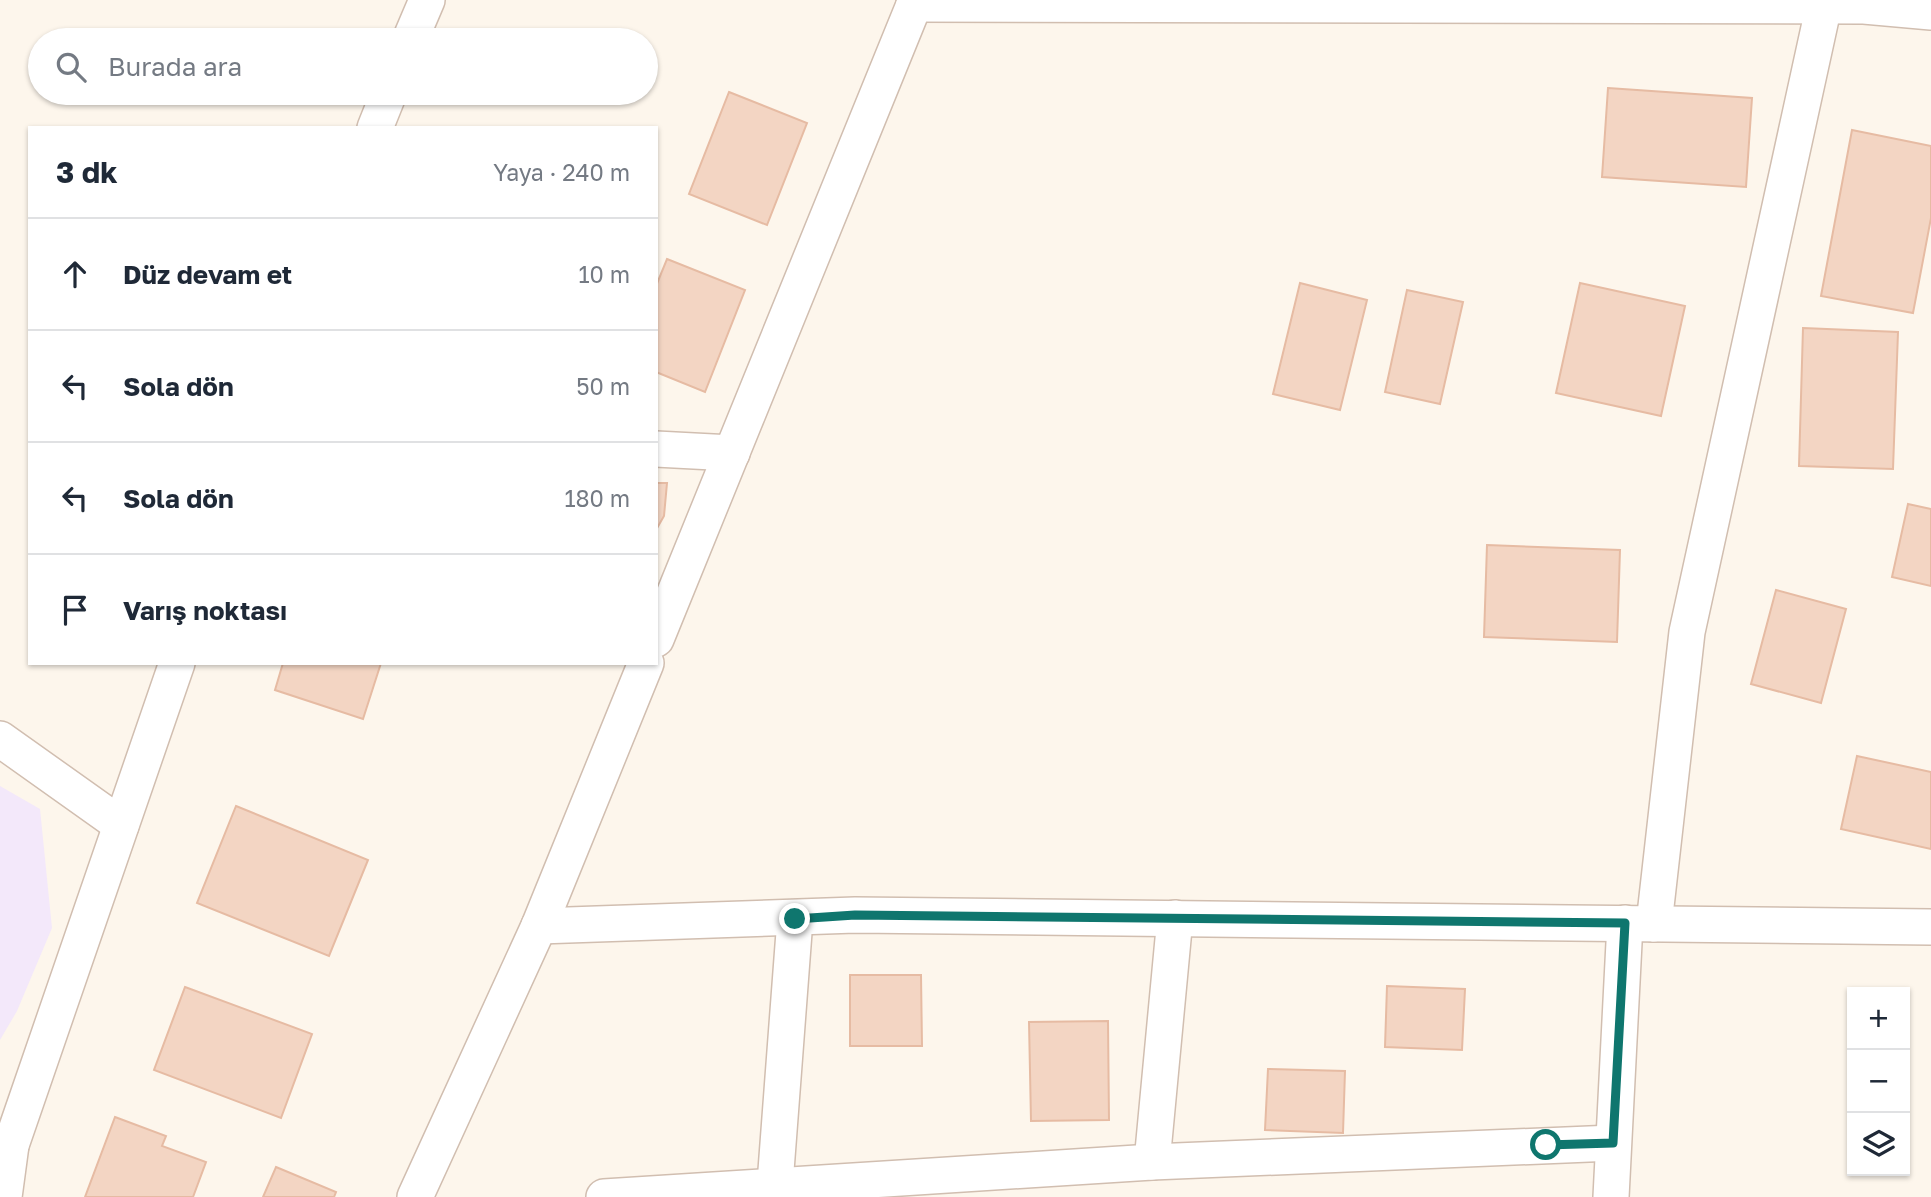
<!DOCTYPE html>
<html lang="tr">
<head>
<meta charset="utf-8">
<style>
  :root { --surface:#fff; --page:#f2f2f3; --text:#1f2937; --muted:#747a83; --line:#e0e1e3 }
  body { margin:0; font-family:"Golos Text",sans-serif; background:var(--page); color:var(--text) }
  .controls { position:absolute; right:21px; bottom:21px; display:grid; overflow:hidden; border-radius:0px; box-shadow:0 2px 5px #0004 }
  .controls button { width:63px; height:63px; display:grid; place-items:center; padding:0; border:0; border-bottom:2px solid var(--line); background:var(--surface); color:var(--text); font:35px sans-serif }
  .stop { position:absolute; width:21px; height:21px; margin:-16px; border:5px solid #0f766e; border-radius:50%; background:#fff }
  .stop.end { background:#0f766e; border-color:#fff; box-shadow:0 2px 7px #0008 }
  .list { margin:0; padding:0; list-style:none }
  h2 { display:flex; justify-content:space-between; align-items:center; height:91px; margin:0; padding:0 28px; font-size:30px }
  h2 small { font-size:23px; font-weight:400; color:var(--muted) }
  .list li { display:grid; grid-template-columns:46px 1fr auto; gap:21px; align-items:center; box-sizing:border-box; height:112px; padding:0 28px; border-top:2px solid var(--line) }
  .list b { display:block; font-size:26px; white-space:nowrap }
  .list em { font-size:23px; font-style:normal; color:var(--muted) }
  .icon { flex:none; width:38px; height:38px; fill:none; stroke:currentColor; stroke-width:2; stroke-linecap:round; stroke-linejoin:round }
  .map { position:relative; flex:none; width:1931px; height:1197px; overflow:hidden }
  .search { position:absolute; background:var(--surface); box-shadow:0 2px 5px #0004; left:28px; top:28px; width:630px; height:77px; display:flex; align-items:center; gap:18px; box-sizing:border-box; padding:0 24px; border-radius:38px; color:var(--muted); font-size:26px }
  .panel { position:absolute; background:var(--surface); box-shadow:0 2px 5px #0004; left:28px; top:126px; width:630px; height:539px; border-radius:0px }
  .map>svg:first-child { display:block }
  .education { fill:#f3e8fa }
  .building { fill:#f3d5c3; stroke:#e6bba3; stroke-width:2 }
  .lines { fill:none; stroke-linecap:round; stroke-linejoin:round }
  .minor-casing { stroke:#d1beb0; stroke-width:38 }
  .minor { stroke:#fff; stroke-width:35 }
  .route { stroke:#0f766e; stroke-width:9 }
</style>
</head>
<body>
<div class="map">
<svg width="1931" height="1197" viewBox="0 0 1931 1197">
  <rect width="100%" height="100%" fill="#fdf6ec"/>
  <path class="education" d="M 0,786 L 40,809 L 52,928 L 17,1011 L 0,1040 Z"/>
  <g class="building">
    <path d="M 1608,88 L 1752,98 L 1746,187 L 1602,177 Z"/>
    <path d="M 729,92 L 807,123 L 767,225 L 689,194 Z"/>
    <path d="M 1852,130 L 1931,146 L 1931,218 L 1913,313 L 1821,296 Z"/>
    <path d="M 667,259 L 745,290 L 705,392 L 656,372 L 656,286 Z"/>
    <path d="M 1300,283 L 1367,300 L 1340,410 L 1273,394 Z"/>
    <path d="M 1580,283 L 1685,306 L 1661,416 L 1556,393 Z"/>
    <path d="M 1407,290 L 1463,302 L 1440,404 L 1385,392 Z"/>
    <path d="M 1803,328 L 1898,332 L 1893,469 L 1799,466 Z"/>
    <path d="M 656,483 L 667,483 L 664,516 L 656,530 Z"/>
    <path d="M 1908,504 L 1931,509 L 1931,586 L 1892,577 Z"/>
    <path d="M 1487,545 L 1620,550 L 1617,642 L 1484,637 Z"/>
    <path d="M 1776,590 L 1846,609 L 1821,703 L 1751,684 Z"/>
    <path d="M 283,663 L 381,663 L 363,719 L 275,690 Z"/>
    <path d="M 1857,756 L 1931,772 L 1931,849 L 1841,829 Z"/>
    <path d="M 236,806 L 368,860 L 329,956 L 197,903 Z"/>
    <path d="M 850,975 L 921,975 L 922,1046 L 850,1046 Z"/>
    <path d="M 1387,986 L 1465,989 L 1462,1050 L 1385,1047 Z"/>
    <path d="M 185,987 L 312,1034 L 281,1118 L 154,1070 Z"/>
    <path d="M 1108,1021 L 1109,1120 L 1031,1121 L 1029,1022 Z"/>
    <path d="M 1268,1069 L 1345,1071 L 1343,1133 L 1265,1130 Z"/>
    <path d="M 115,1117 L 166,1136 L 162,1146 L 206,1162 L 193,1197 L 85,1197 Z"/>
    <path d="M 276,1167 L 336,1192 L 334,1197 L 263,1197 Z"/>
  </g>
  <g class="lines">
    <defs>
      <g id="minor">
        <path d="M 914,4 L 1864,6 L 1931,12"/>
        <path d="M 410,40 L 427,0"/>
        <path d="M 375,128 L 389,93"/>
        <path d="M 656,449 L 732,453"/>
        <path d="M 656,639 L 916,0"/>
        <path d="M 0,739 L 121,825"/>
        <path d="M 1654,924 L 1687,632 L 1824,5"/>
        <path d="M 539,926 L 855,915 L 1931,927"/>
        <path d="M 11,1145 L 177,663"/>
        <path d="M 1152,1162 L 1175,918"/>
        <path d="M 1,1163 L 11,1145 L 4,1197"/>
        <path d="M 415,1197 L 539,926 L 646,663"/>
        <path d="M 604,1197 L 1152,1162 L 1613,1143"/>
        <path d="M 774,1197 L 795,919"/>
        <path d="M 1611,1197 L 1625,923"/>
      </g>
    </defs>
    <use href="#minor" class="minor-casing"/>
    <use href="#minor" class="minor"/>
  </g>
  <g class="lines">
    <path class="route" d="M 795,919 L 855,915 L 1625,923 L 1613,1143 L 1546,1145"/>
  </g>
</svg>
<div class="controls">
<button>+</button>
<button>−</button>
<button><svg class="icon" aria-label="layers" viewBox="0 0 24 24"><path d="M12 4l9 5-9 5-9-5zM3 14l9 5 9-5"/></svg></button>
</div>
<div class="stop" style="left:1546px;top:1145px"></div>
<div class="stop end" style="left:795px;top:919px"></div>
<div class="search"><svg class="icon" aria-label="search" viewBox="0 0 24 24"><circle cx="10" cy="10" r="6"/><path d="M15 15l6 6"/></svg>Burada ara</div>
<section class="panel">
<h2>3 dk<small>Yaya · 240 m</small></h2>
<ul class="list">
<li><svg class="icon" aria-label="ahead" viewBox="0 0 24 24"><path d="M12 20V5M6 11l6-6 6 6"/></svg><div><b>Düz devam et</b></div><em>10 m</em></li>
<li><svg class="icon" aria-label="left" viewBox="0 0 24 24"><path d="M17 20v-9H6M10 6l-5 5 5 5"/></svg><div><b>Sola dön</b></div><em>50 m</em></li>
<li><svg class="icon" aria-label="left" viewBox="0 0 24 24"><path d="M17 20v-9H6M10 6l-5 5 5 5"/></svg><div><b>Sola dön</b></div><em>180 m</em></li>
<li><svg class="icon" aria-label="arrive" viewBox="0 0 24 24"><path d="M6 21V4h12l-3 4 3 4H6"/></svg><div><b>Varış noktası</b></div></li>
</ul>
</section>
</div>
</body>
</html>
